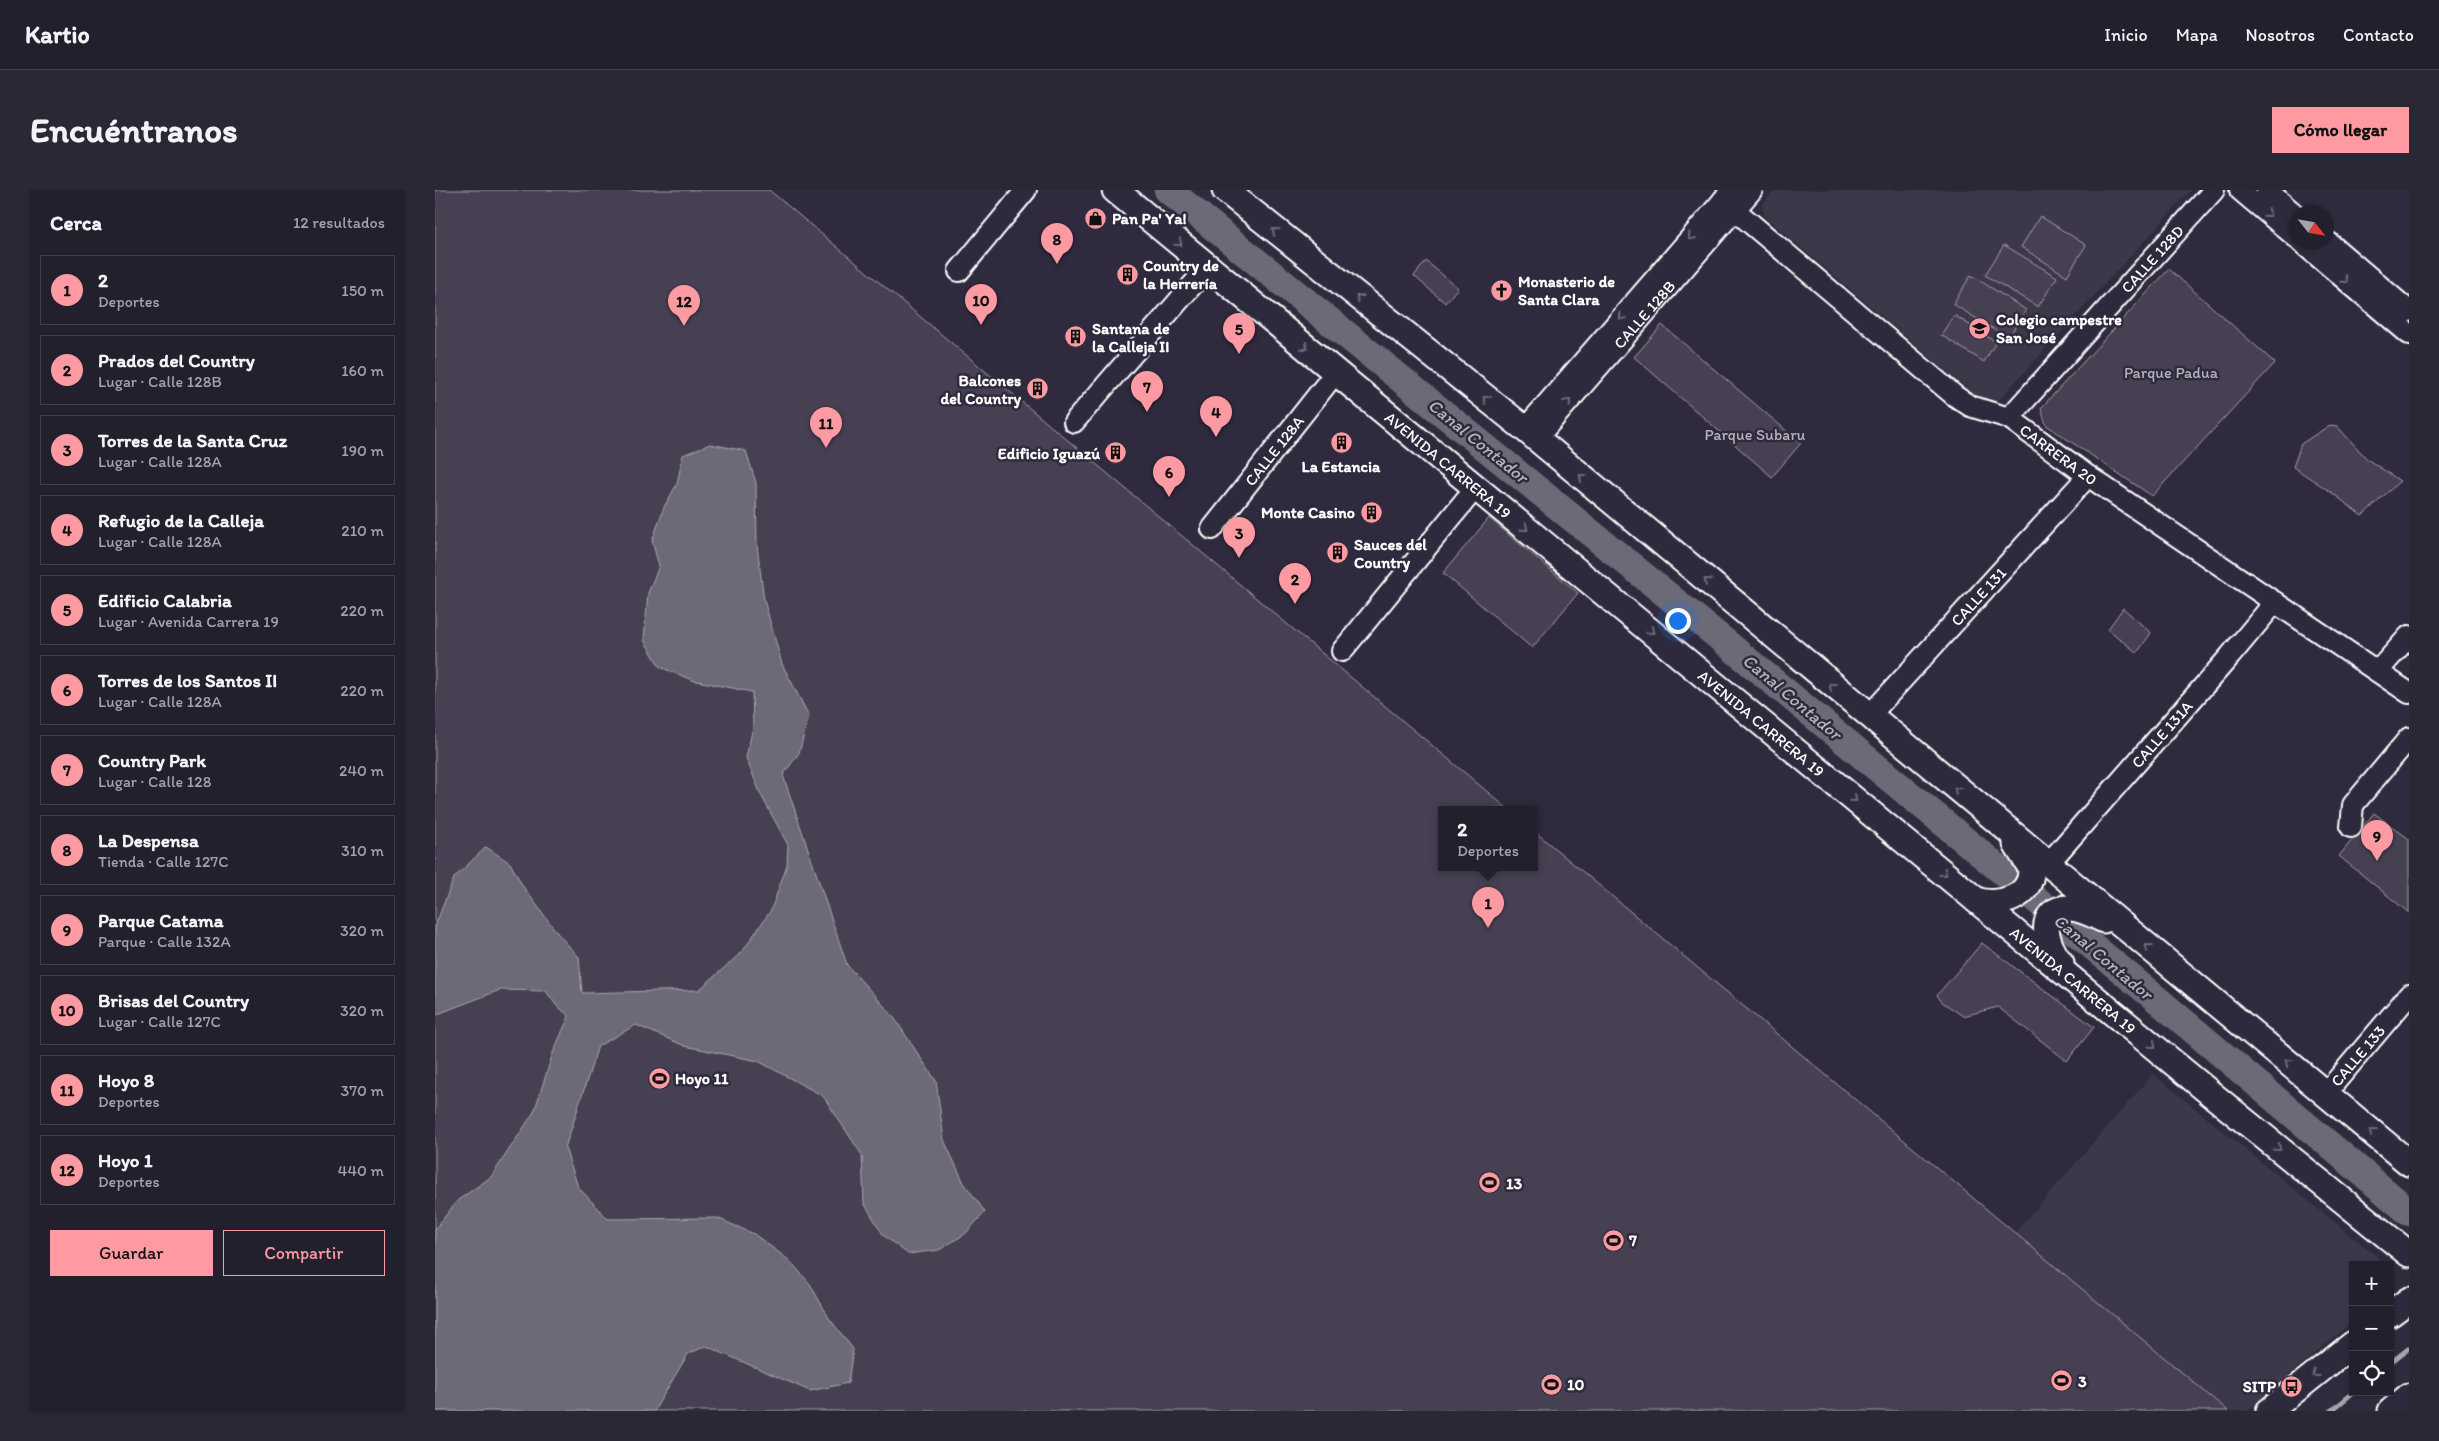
<!DOCTYPE html>
<html lang="es">
<head>
<meta charset="utf-8">
<style>
  :root { --surface:#23202e; --page:#2b2836; --text:#f1f3f6; --muted:#a3a3aa; --line:#403e4a; --accent:#ff9aa2 }
  body { margin:0; font-family:Itim,sans-serif; background:var(--page); color:var(--text) }
  .controls { position:absolute; right:15px; bottom:15px; display:grid; overflow:hidden; border-radius:0px; box-shadow:0 1px 4px #0004 }
  .controls button { width:45px; height:45px; display:grid; place-items:center; padding:0; border:0; border-bottom:1px solid var(--line); background:var(--surface); color:var(--text); font:25px sans-serif }
  .compass { position:absolute; left:1854px; top:15px; width:45px; height:45px; border-radius:50%; background:var(--surface); box-shadow:0 1px 4px #0004; rotate:121deg }
  .you { position:absolute; left:1242px; top:430px; width:18px; height:18px; margin:-12px; border:4px solid #fff; border-radius:50%; background:#1a73e8; box-shadow:0 0 0 8px #1a73e833 }
  .badge { display:grid; place-items:center; width:32px; height:32px; border-radius:50%; background:var(--accent); color:#111; font-size:16px; font-weight:700 }
  .pin { position:absolute; translate:-50% -41px; filter:drop-shadow(0 1px 2px #0008) }
  .pin::after { content:''; position:absolute; top:26px; width:18px; height:15px; background:inherit; clip-path:polygon(0 0,100% 0,50% 100%) }
  .popup { position:absolute; left:1003px; top:616px; width:100px; height:65px; box-sizing:border-box; display:grid; place-content:center; border-radius:0px; background:var(--surface); filter:drop-shadow(0 1px 4px #0005); font-size:16px; white-space:nowrap; color:var(--muted) }
  .popup b { font-size:19px; color:var(--text) }
  .popup::after { content:''; position:absolute; left:50%; top:100%; margin-left:-10px; border:10px solid transparent; border-top-color:var(--surface) }
  .list { margin:0; padding:0; list-style:none }
  h2 { display:flex; justify-content:space-between; align-items:center; height:65px; margin:0; padding:0 20px; font-size:21px }
  h2 small { font-size:16px; font-weight:400; color:var(--muted) }
  .list li { display:grid; grid-template-columns:32px 1fr auto; gap:15px; align-items:center; box-sizing:border-box; height:70px; margin:0 10px 10px; padding:0 10px; border:1px solid var(--line); border-radius:0px }
  .list b { display:block; font-size:19px; white-space:nowrap }
  .list p { margin:0; font-size:16px; white-space:nowrap; color:var(--muted) }
  .list em { font-size:16px; font-style:normal; color:var(--muted) }
  .actions { display:flex; gap:10px; padding:15px 20px }
  .actions a { flex:1; padding:11px 0; border:1px solid var(--accent); border-radius:0px; text-align:center; font-size:18px; color:var(--accent) }
  .actions .main { background:var(--accent); color:#111 }
  .icon { flex:none; width:28px; height:28px; fill:none; stroke:currentColor; stroke-width:2; stroke-linecap:round; stroke-linejoin:round }
  .map { position:relative; flex:none; width:1974px; height:1221px; overflow:hidden; border-radius:0px }
  header { display:flex; align-items:center; gap:30px; box-sizing:border-box; height:70px; padding:0 25px; background:var(--surface); border-bottom:1px solid var(--line) }
  header strong { font-size:24px }
  nav { display:flex; gap:28px; margin-inline-start:auto; font-size:18px }
  .intro { display:flex; align-items:center; justify-content:space-between; box-sizing:border-box; height:120px; padding:0 30px }
  h1 { margin:0; font-size:35px }
  .button { padding:12px 22px; border-radius:0px; background:var(--accent); color:#111; font-size:18px; font-weight:700 }
  main { display:flex; gap:30px; padding:0 30px }
  aside { flex:1; background:var(--surface); border-radius:0px; box-shadow:0 1px 4px #0004 }
  .map>svg:first-child { display:block }
  .built { fill:#3c3749 }
  .green { fill:#464152; stroke:#a2a0a8 }
  .water { fill:#6d6a77; stroke:#a7a6ad }
  .lines { fill:none; stroke-linecap:round; stroke-linejoin:round }
  .stream { stroke:#a7a6ad; stroke-width:4.5 }
  .river { stroke:#6d6a77; stroke-width:28 }
  .minor-casing { stroke:#fff; stroke-width:24 }
  .major-casing { stroke:#fff; stroke-width:29 }
  .minor { stroke:#2f2a3d; stroke-width:20 }
  .major { stroke:#2f2a3d; stroke-width:25 }
  .oneway { stroke:#6d6a77 }
  .labels { text-anchor:middle; dominant-baseline:central; stroke-width:5; stroke-linejoin:round; paint-order:stroke }
  .poi-label { font-size:16px; font-weight:bold; fill:#fff; stroke:#2f2a3d; text-anchor:start }
  .street-label { font-size:16px; fill:#fff; stroke:#2f2a3d }
  .park-label { font-size:16px; fill:#b5b3ba; stroke:#2f2a3d }
  .water-label { font-size:18px; font-style:italic; fill:#b6b4bb; stroke:#2f2a3d }
</style>
</head>
<body>
<header>
<strong>Kartio</strong>
<nav><a>Inicio</a><a>Mapa</a><a>Nosotros</a><a>Contacto</a></nav>
</header>
<div class="intro"><h1>Encuéntranos</h1><a class="button">Cómo llegar</a></div>
<main>
<aside>
<h2>Cerca<small>12 resultados</small></h2>
<ul class="list">
<li><span class="badge">1</span><div><b>2</b><p>Deportes</p></div><em>150 m</em></li>
<li><span class="badge">2</span><div><b>Prados del Country</b><p>Lugar · Calle 128B</p></div><em>160 m</em></li>
<li><span class="badge">3</span><div><b>Torres de la Santa Cruz</b><p>Lugar · Calle 128A</p></div><em>190 m</em></li>
<li><span class="badge">4</span><div><b>Refugio de la Calleja</b><p>Lugar · Calle 128A</p></div><em>210 m</em></li>
<li><span class="badge">5</span><div><b>Edificio Calabria</b><p>Lugar · Avenida Carrera 19</p></div><em>220 m</em></li>
<li><span class="badge">6</span><div><b>Torres de los Santos II</b><p>Lugar · Calle 128A</p></div><em>220 m</em></li>
<li><span class="badge">7</span><div><b>Country Park</b><p>Lugar · Calle 128</p></div><em>240 m</em></li>
<li><span class="badge">8</span><div><b>La Despensa</b><p>Tienda · Calle 127C</p></div><em>310 m</em></li>
<li><span class="badge">9</span><div><b>Parque Catama</b><p>Parque · Calle 132A</p></div><em>320 m</em></li>
<li><span class="badge">10</span><div><b>Brisas del Country</b><p>Lugar · Calle 127C</p></div><em>320 m</em></li>
<li><span class="badge">11</span><div><b>Hoyo 8</b><p>Deportes</p></div><em>370 m</em></li>
<li><span class="badge">12</span><div><b>Hoyo 1</b><p>Deportes</p></div><em>440 m</em></li>
</ul>
<div class="actions"><a class="main">Guardar</a><a>Compartir</a></div>
</aside>
<div class="map">
<svg width="1974" height="1221" viewBox="0 0 1974 1221">
  <rect width="100%" height="100%" fill="#2f2a3d"/>
  <filter id="ink" filterUnits="userSpaceOnUse"><feTurbulence type="fractalNoise" baseFrequency=".02" numOctaves="2"/><feDisplacementMap in="SourceGraphic" scale="10" xChannelSelector="R" yChannelSelector="G"/><feConvolveMatrix kernelMatrix="1 2 1 2 8 2 1 2 1" color-interpolation-filters="sRGB"/></filter>
  <g filter="url(#ink)">
    <g class="built">
      <path d="M 1340,0 L 1756,0 L 1562,212 L 1544,209 L 1329,26 L 1327,15 Z"/>
      <path d="M 1718,884 L 1952,1075 L 1918,1075 L 1918,1131 L 1812,1221 L 1793,1221 L 1579,1044 Z"/>
    </g>
    <g class="green">
      <path d="M 0,0 L 334,0 L 1073,619 L 1007,619 L 1007,677 L 1099,677 L 1099,641 L 1793,1221 L 0,1221 Z"/>
      <path d="M 1605,26 L 1651,55 L 1632,86 L 1586,57 Z"/>
      <path d="M 1569,55 L 1622,87 L 1603,117 L 1550,85 Z"/>
      <path d="M 991,71 L 1023,98 L 1010,113 L 979,86 Z"/>
      <path d="M 1734,79 L 1840,173 L 1717,306 L 1611,235 L 1606,218 Z"/>
      <path d="M 1536,85 L 1591,120 L 1573,148 L 1518,114 Z"/>
      <path d="M 1519,125 L 1561,152 L 1549,172 L 1506,145 Z"/>
      <path d="M 1227,135 L 1366,253 L 1337,287 L 1199,167 Z"/>
      <path d="M 1895,235 L 1902,236 L 1932,269 L 1965,291 L 1927,326 L 1896,302 L 1858,277 L 1866,254 Z"/>
      <path d="M 1054,328 L 1143,403 L 1097,458 L 1008,383 Z"/>
      <path d="M 1688,418 L 1716,443 L 1702,463 L 1673,439 Z"/>
      <path d="M 1939,623 L 1974,649 L 1974,723 L 1904,666 Z"/>
      <path d="M 1547,753 L 1659,837 L 1632,871 L 1563,817 L 1528,826 L 1507,812 L 1502,805 Z"/>
    </g>
    <path class="water" d="M 275,254 L 311,261 L 321,293 L 322,355 L 329,410 L 347,474 L 374,526 L 364,563 L 348,585 L 412,775 L 458,826 L 501,891 L 509,950 L 529,993 L 550,1022 L 530,1044 L 504,1060 L 473,1064 L 449,1046 L 429,1013 L 427,965 L 388,906 L 323,871 L 250,856 L 201,835 L 163,856 L 130,958 L 143,997 L 173,1029 L 282,1028 L 319,1044 L 355,1071 L 375,1094 L 394,1128 L 418,1159 L 413,1193 L 375,1201 L 271,1156 L 253,1164 L 219,1221 L 0,1221 L 0,1039 L 23,1010 L 56,987 L 99,922 L 118,863 L 134,826 L 121,815 L 111,801 L 65,800 L 0,825 L 0,736 L 19,688 L 51,657 L 75,673 L 89,698 L 123,744 L 144,767 L 147,803 L 264,800 L 307,762 L 336,720 L 352,675 L 353,655 L 326,605 L 311,568 L 318,537 L 317,502 L 257,490 L 225,477 L 209,450 L 213,403 L 224,376 L 217,351 L 229,317 L 242,294 L 248,265 Z"/>
    <g class="lines">
      <g class="stream">
        <path d="M 1955,1173 L 1974,1158"/>
        <path d="M 1896,1221 L 1919,1202"/>
      </g>
      <path class="river" d="M 733,0 L 1295,456 L 1725,812 L 1974,1022"/>
      <defs>
        <g id="minor">
          <path d="M 1805,0 L 1862,48"/>
          <path d="M 1832,0 L 1862,26"/>
          <path id="s1" d="M 1288,10 L 1520,206 L 1535,216 L 1574,228 L 1653,286 L 1974,503"/>
          <path d="M 1892,51 L 1974,121"/>
          <path d="M 1866,52 L 1974,144"/>
          <path d="M 524,81 L 591,0"/>
          <path id="s2" d="M 1574,228 L 1779,0"/>
          <path d="M 639,232 L 773,77"/>
          <path d="M 1090,239 L 1297,0"/>
          <path id="s3" d="M 1101,249 L 1317,0"/>
          <path id="s4" d="M 777,339 L 901,182"/>
          <path d="M 907,461 L 1041,297"/>
          <path d="M 1943,481 L 1974,446"/>
          <path id="s5" d="M 1434,526 L 1653,286"/>
          <path d="M 1916,637 L 1918,615 L 1974,548"/>
          <path id="s6" d="M 1612,675 L 1795,466 L 1840,412"/>
          <path id="s7" d="M 1891,903 L 1974,805"/>
        </g>
        <g id="major">
          <path id="s8" d="M 680,0 L 1780,907 L 1974,1064"/>
          <path d="M 790,0 L 1090,239 L 1974,973"/>
          <path d="M 1541,710 C 1564,717 1598,708 1596,678 L 1581,654"/>
          <path d="M 1626,773 C 1610,755 1600,717 1636,718 C 1648,719 1659,725 1669,730"/>
          <path d="M 1955,1124 L 1974,1110"/>
          <path d="M 1834,1221 L 1918,1154"/>
          <path d="M 1956,1221 L 1974,1206"/>
        </g>
      </defs>
      <use href="#minor" class="minor-casing"/>
      <use href="#major" class="major-casing"/>
      <use href="#minor" class="minor"/>
      <use href="#major" class="major"/>
    </g>
    <defs><path id="oneway-chevron" d="M-2-3.5L2.5 0L-2 3.5" fill="none" stroke-width="1.6" stroke-linecap="round" stroke-linejoin="round" transform="scale(1.25)"/></defs>
    <g class="oneway">
      <use href="#oneway-chevron" transform="translate(1833 24) rotate(40)"/>
      <use href="#oneway-chevron" transform="translate(840 41) rotate(-141)"/>
      <use href="#oneway-chevron" transform="translate(1256 47) rotate(131)"/>
      <use href="#oneway-chevron" transform="translate(744 53) rotate(40)"/>
      <use href="#oneway-chevron" transform="translate(1910 90) rotate(40)"/>
      <use href="#oneway-chevron" transform="translate(924 108) rotate(-142)"/>
      <use href="#oneway-chevron" transform="translate(1187 127) rotate(131)"/>
      <use href="#oneway-chevron" transform="translate(870 157) rotate(39)"/>
      <use href="#oneway-chevron" transform="translate(1051 209) rotate(-142)"/>
      <use href="#oneway-chevron" transform="translate(1133 212) rotate(-49)"/>
      <use href="#oneway-chevron" transform="translate(1147 287) rotate(-140)"/>
      <use href="#oneway-chevron" transform="translate(1090 338) rotate(39)"/>
      <use href="#oneway-chevron" transform="translate(1272 391) rotate(-140)"/>
      <use href="#oneway-chevron" transform="translate(1216 441) rotate(39)"/>
      <use href="#oneway-chevron" transform="translate(1397 496) rotate(-140)"/>
      <use href="#oneway-chevron" transform="translate(1522 600) rotate(-140)"/>
      <use href="#oneway-chevron" transform="translate(1419 609) rotate(40)"/>
      <use href="#oneway-chevron" transform="translate(1509 683) rotate(39)"/>
      <use href="#oneway-chevron" transform="translate(1713 757) rotate(-140)"/>
      <use href="#oneway-chevron" transform="translate(1718 855) rotate(40)"/>
      <use href="#oneway-chevron" transform="translate(1853 872) rotate(-141)"/>
      <use href="#oneway-chevron" transform="translate(1937 942) rotate(-140)"/>
      <use href="#oneway-chevron" transform="translate(1843 958) rotate(39)"/>
      <use href="#oneway-chevron" transform="translate(1880 1184) rotate(142)"/>
    </g>
  </g>
  <defs>
    <symbol id="shop-disc" viewBox="-11 -11 22 22"><circle r="9.5" fill="#ff9aa2" stroke="#2f2a3d"/><path d="M-5-2.5h2.3a2.7 3.5 0 0 1 5.4 0H5L5.5 6h-11ZM-1.5-2.5h3a1.5 2.3 0 0 0-3 0Z" fill="#111"/></symbol>
    <symbol id="building-disc" viewBox="-11 -11 22 22"><circle r="9.5" fill="#ff9aa2" stroke="#2f2a3d"/><path d="M-4-6H4V6H1V3H-1V6H-4ZM-2.5-4.3h1.7v1.8h-1.7ZM.8-4.3h1.7v1.8H.8ZM-2.5-1h1.7V.8h-1.7ZM.8-1h1.7V.8H.8Z" fill="#111"/></symbol>
    <symbol id="church-disc" viewBox="-11 -11 22 22"><circle r="9.5" fill="#ff9aa2" stroke="#2f2a3d"/><path d="M-1.2-6h2.4v3.5h3.3v2.4h-3.3V6h-2.4V-.1h-3.3v-2.4h3.3Z" fill="#111"/></symbol>
    <symbol id="school-disc" viewBox="-11 -11 22 22"><circle r="9.5" fill="#ff9aa2" stroke="#2f2a3d"/><path d="M0-5L7-2L0 1L-7-2ZM-4 1L0 2.5L4 1V4Q0 6-4 4Z" fill="#111"/></symbol>
    <symbol id="stadium-disc" viewBox="-11 -11 22 22"><circle r="9.5" fill="#ff9aa2" stroke="#2f2a3d"/><path d="M0-5a6.5 5 0 1 0 0 10a6.5 5 0 1 0 0-10ZM-3.5-1.8h7v3.6h-7Z" fill="#111"/></symbol>
    <symbol id="bus-disc" viewBox="-11 -11 22 22"><circle r="9.5" fill="#ff9aa2" stroke="#2f2a3d"/><path d="M-5-6H5V4H4V6H2V4H-2V6H-4V4H-5ZM-3.5-4V0h7V-4ZM-3.5 1.2v1.5H-2V1.2ZM2 1.2v1.5H3.5V1.2Z" fill="#111"/></symbol>
  </defs>
  <g fill-rule="evenodd">
    <use href="#shop-disc" x="648" y="16" width="25" height="25"/>
    <use href="#building-disc" x="680" y="72" width="25" height="25"/>
    <use href="#church-disc" x="1054" y="88" width="25" height="25"/>
    <use href="#school-disc" x="1532" y="126" width="25" height="25"/>
    <use href="#building-disc" x="628" y="134" width="25" height="25"/>
    <use href="#building-disc" x="590" y="186" width="25" height="25"/>
    <use href="#building-disc" x="894" y="240" width="25" height="25"/>
    <use href="#building-disc" x="668" y="250" width="25" height="25"/>
    <use href="#building-disc" x="924" y="310" width="25" height="25"/>
    <use href="#building-disc" x="890" y="350" width="25" height="25"/>
    <use href="#stadium-disc" x="212" y="876" width="25" height="25"/>
    <use href="#stadium-disc" x="1042" y="980" width="25" height="25"/>
    <use href="#stadium-disc" x="1166" y="1038" width="25" height="25"/>
    <use href="#stadium-disc" x="1614" y="1178" width="25" height="25"/>
    <use href="#stadium-disc" x="1104" y="1182" width="25" height="25"/>
    <use href="#bus-disc" x="1844" y="1184" width="25" height="25"/>
  </g>
  <g class="labels">
    <g class="poi-label">
      <text x="677" y="28">Pan Pa' Ya!</text>
      <text x="708" y="75">Country de<tspan x="708" dy="18">la Herrería</tspan></text>
      <text x="1083" y="91">Monasterio de<tspan x="1083" dy="18">Santa Clara</tspan></text>
      <text x="1561" y="129">Colegio campestre<tspan x="1561" dy="18">San José</tspan></text>
      <text x="657" y="138">Santana de<tspan x="657" dy="18">la Calleja II</tspan></text>
      <text x="586" y="190" text-anchor="end">Balcones<tspan x="586" dy="18">del Country</tspan></text>
      <text x="665" y="263" text-anchor="end">Edificio Iguazú</text>
      <text x="906" y="276" text-anchor="middle">La Estancia</text>
      <text x="920" y="322" text-anchor="end">Monte Casino</text>
      <text x="919" y="354">Sauces del<tspan x="919" dy="18">Country</tspan></text>
      <text x="240" y="888">Hoyo 11</text>
      <text x="1071" y="993">13</text>
      <text x="1194" y="1050">7</text>
      <text x="1643" y="1191">3</text>
      <text x="1132" y="1194">10</text>
      <text x="1841" y="1196" text-anchor="end">SITP</text>
    </g>
    <g class="street-label">
      <text stroke="none"><textPath href="#s2" startOffset="214">CALLE 128D</textPath></text>
      <text stroke="none"><textPath href="#s3" startOffset="165">CALLE 128B</textPath></text>
      <text stroke="none"><textPath href="#s4" startOffset="100">CALLE 128A</textPath></text>
      <text stroke="none"><textPath href="#s1" startOffset="424">CARRERA 20</textPath></text>
      <text stroke="none"><textPath href="#s8" startOffset="432">AVENIDA CARRERA 19</textPath></text>
      <text stroke="none"><textPath href="#s5" startOffset="162">CALLE 131</textPath></text>
      <text stroke="none"><textPath href="#s8" startOffset="838">AVENIDA CARRERA 19</textPath></text>
      <text stroke="none"><textPath href="#s6" startOffset="174">CALLE 131A</textPath></text>
      <text stroke="none"><textPath href="#s8" startOffset="1242">AVENIDA CARRERA 19</textPath></text>
      <text stroke="none"><textPath href="#s7" startOffset="49">CALLE 133</textPath></text>
    </g>
    <g class="park-label">
      <text x="1736" y="182">Parque Padua</text>
      <text x="1320" y="244">Parque Subaru</text>
    </g>
    <g class="water-label">
      <text transform="translate(1043 251) rotate(39)">Canal Contador</text>
      <text transform="translate(1357 507) rotate(40)">Canal Contador</text>
      <text transform="translate(1668 767) rotate(40)">Canal Contador</text>
    </g>
  </g>
</svg>
<div class="controls">
<button>+</button>
<button>−</button>
<button><svg class="icon" aria-label="locate" viewBox="0 0 24 24"><circle cx="12" cy="12" r="6"/><path d="M12 2v4M12 18v4M2 12h4M18 12h4"/></svg></button>
</div>
<svg class="compass" viewBox="-18 -18 36 36"><path d="M0-13l5 13h-10z" fill="#e53935"/><path d="M0 13l5-13h-10z" fill="#a3a3aa"/></svg>
<div class="you"></div>
<div class="pin badge" style="left:1053px;top:738px">1</div>
<div class="popup"><b>2</b>Deportes</div>
<div class="pin badge" style="left:860px;top:414px">2</div>
<div class="pin badge" style="left:804px;top:368px">3</div>
<div class="pin badge" style="left:781px;top:247px">4</div>
<div class="pin badge" style="left:804px;top:164px">5</div>
<div class="pin badge" style="left:734px;top:307px">6</div>
<div class="pin badge" style="left:712px;top:222px">7</div>
<div class="pin badge" style="left:622px;top:74px">8</div>
<div class="pin badge" style="left:1942px;top:671px">9</div>
<div class="pin badge" style="left:546px;top:135px">10</div>
<div class="pin badge" style="left:391px;top:258px">11</div>
<div class="pin badge" style="left:249px;top:136px">12</div>
</div>
</main>
</body>
</html>
